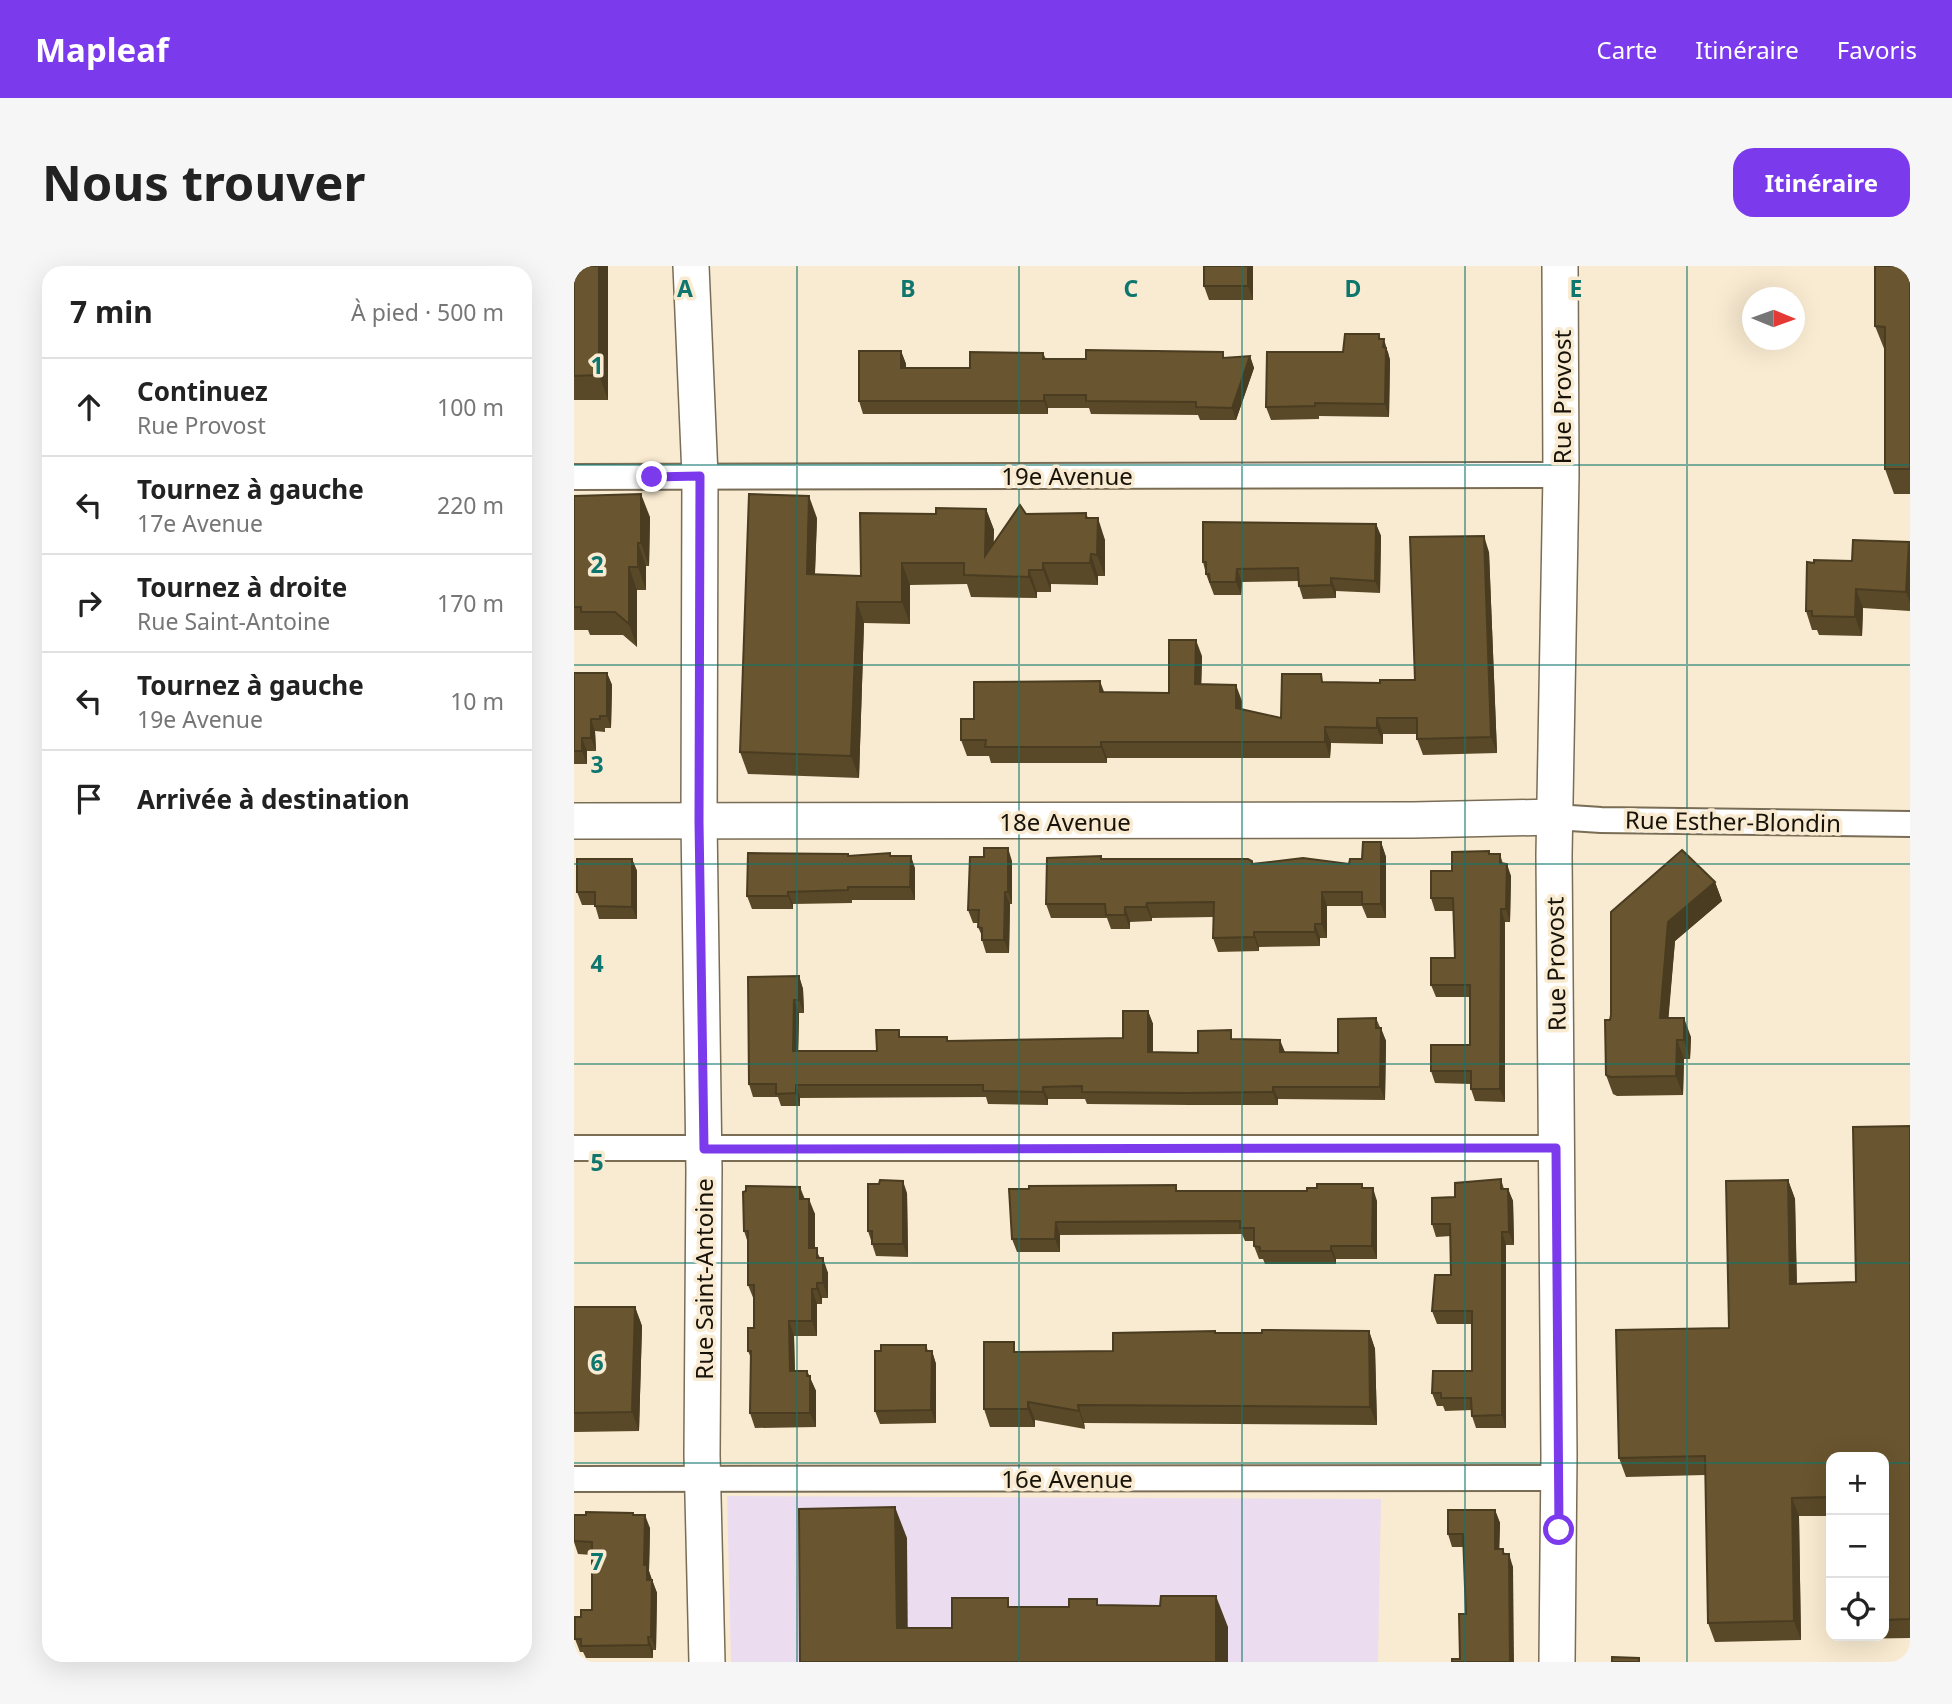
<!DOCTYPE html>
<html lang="fr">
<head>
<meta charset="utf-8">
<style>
  :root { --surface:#fff; --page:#f6f6f6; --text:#222; --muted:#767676; --line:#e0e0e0; --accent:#7c3aed }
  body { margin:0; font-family:"Noto Sans",sans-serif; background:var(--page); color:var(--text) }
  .controls { position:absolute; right:21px; bottom:21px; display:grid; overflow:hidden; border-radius:14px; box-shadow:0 7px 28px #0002 }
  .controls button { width:63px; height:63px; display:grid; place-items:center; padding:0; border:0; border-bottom:2px solid var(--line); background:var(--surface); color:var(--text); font:35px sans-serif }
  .compass { position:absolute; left:1168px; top:21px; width:63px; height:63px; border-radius:50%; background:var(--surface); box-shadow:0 7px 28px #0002; rotate:91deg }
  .stop { position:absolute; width:21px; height:21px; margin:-16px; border:5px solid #7c3aed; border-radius:50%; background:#fff }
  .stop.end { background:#7c3aed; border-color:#fff; box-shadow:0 2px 7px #0008 }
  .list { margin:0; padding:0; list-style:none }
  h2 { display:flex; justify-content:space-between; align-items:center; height:91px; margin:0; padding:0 28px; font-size:30px }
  h2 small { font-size:23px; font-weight:400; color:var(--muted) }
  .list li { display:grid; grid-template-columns:46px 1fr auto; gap:21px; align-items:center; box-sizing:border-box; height:98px; padding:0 28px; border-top:2px solid var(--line) }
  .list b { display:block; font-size:26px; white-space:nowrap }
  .list p { margin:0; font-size:23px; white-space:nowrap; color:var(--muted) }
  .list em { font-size:23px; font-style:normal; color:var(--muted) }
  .icon { flex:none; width:38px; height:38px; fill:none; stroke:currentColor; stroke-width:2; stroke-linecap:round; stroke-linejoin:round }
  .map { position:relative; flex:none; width:1336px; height:1396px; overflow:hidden; border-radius:21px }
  header { display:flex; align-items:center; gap:42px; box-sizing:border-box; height:98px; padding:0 35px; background:var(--accent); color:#fff }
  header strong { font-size:33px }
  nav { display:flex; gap:38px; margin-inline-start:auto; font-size:24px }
  .intro { display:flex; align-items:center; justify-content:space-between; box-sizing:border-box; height:168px; padding:0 42px }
  h1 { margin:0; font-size:49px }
  .button { padding:18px 32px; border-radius:21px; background:var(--accent); color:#fff; font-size:24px; font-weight:700 }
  main { display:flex; gap:42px; padding:0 42px }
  aside { flex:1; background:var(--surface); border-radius:21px; box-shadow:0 7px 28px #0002 }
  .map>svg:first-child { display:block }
  .medical { fill:#ecdcef }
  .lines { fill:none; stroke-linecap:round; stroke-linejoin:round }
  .street-casing { stroke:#796d56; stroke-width:28 }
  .secondary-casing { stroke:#796d56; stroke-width:38 }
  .street { stroke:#fff; stroke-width:24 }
  .secondary { stroke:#fff; stroke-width:35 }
  .wall { fill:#5a4928 }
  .shaded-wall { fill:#4a3c21 }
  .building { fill:#69552f; stroke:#4a3c21; stroke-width:2 }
  .route { stroke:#7c3aed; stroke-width:9 }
  .grid { fill:none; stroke:#0f766e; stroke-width:2; stroke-opacity:0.55 }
  .labels { text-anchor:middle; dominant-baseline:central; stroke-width:7; stroke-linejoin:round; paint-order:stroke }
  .street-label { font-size:24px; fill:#18130a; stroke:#f9ebd1 }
  .grid-label { font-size:23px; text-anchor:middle; font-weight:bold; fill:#0f766e; stroke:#f9ebd1; stroke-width:7; stroke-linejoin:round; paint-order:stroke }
</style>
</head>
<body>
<header>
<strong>Mapleaf</strong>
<nav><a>Carte</a><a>Itinéraire</a><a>Favoris</a></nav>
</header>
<div class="intro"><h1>Nous trouver</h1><a class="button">Itinéraire</a></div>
<main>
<aside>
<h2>7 min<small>À pied · 500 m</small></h2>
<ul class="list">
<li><svg class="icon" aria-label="ahead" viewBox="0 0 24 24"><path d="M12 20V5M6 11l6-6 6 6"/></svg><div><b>Continuez</b><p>Rue Provost</p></div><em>100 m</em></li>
<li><svg class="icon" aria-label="left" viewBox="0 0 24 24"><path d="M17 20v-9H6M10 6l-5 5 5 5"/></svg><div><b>Tournez à gauche</b><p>17e Avenue</p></div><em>220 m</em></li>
<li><svg class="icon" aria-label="right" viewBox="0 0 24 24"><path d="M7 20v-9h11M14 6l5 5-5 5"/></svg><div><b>Tournez à droite</b><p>Rue Saint-Antoine</p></div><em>170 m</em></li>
<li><svg class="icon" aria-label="left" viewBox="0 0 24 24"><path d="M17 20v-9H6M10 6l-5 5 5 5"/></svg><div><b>Tournez à gauche</b><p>19e Avenue</p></div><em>10 m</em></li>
<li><svg class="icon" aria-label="arrive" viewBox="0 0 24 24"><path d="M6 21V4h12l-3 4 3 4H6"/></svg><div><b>Arrivée à destination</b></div></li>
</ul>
</aside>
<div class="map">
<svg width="1336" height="1396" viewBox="0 0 1336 1396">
  <rect width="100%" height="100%" fill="#f9ebd1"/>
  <path class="medical" d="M 153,1230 L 807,1233 L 804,1396 L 157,1396 Z"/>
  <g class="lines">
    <defs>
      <g id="street">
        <path d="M 0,211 L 987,209"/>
        <path d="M 981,551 L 1027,554 L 1336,558"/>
        <path d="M 0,882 L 982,882"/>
        <path d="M 0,1213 L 985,1212"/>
      </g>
      <g id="secondary">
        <path d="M 117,0 L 126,210 L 125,555 L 130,903 L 128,1189 L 133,1396"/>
        <path d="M 0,555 L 839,554 L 981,551"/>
        <path d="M 983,1396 L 985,1189 L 980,589 L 987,209 L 986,0"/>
      </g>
    </defs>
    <use href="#street" class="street-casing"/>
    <use href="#secondary" class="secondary-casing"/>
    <use href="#street" class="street"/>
    <use href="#secondary" class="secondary"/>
  </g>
  <g class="wall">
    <rect x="0" y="0" width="34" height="134"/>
    <path d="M 679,0 L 679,34 L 635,34 L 630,20 Z"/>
    <path d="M 1336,0 L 1336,228 L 1320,228 L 1311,203 L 1311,85 L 1301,60 Z"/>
    <path d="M 806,73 L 814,86 L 816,94 L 815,151 L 745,150 L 745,153 L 697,154 L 692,141 L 769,86 Z"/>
    <path d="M 327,85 L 332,98 L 332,102 L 396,102 L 469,87 L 472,93 L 651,92 L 676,90 L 680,102 L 662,154 L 626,154 L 624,149 L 517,148 L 515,142 L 474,142 L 474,148 L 289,148 L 285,135 Z"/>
    <path d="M 0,230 L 76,251 L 75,300 L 72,300 L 72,324 L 63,324 L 63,381 L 49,369 L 16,369 L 14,364 L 0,364 Z"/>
    <path d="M 412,243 L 420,264 L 419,277 L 452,248 L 512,247 L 514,252 L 531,274 L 531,310 L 524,310 L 524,319 L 477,318 L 477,326 L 463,326 L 463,332 L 397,331 L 393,318 L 336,319 L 336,358 L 290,357 L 285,512 L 174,508 L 166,486 L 243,252 L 241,308 L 287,310 L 362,248 Z"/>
    <path d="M 802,258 L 807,270 L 806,327 L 762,325 L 762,332 L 729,333 L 725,320 L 725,315 L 668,316 L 667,329 L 640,329 L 632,308 L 629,296 Z"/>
    <path d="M 1335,276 L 1336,280 L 1336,345 L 1289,342 L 1288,370 L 1245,369 L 1243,364 L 1238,364 L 1232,345 L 1278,295 Z"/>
    <path d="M 915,286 L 923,487 L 849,489 L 843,473 L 843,468 L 809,468 L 809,478 L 757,477 L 756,492 L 533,492 L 533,497 L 417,497 L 415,490 L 393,490 L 387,474 L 400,453 L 530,426 L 595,427 L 628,390 L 627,418 L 668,435 L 668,444 L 707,452 L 750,416 L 806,417 L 841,414 Z"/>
    <path d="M 0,407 L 33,407 L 38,419 L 37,462 L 31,462 L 31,466 L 21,465 L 22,485 L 13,485 L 13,498 L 0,498 Z"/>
    <path d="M 807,576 L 812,591 L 812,652 L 793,652 L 788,640 L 753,640 L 753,672 L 746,672 L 746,680 L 685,681 L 685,685 L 644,686 L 639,672 L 639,651 L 578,652 L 578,655 L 556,656 L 556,663 L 537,663 L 533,652 L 477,652 L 472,638 L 528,593 L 679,598 L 775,598 L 788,593 Z"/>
    <path d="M 316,587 L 317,590 L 341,602 L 341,634 L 278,634 L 278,637 L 219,638 L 219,643 L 178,643 L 173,630 L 274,590 Z"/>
    <path d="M 915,588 L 926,588 L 929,598 L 937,610 L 936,656 L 931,656 L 931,836 L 901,835 L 897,823 L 897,818 L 861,817 L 857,805 L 896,779 L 896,731 L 862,731 L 857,719 L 881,692 L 879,645 L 861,645 L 857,632 L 878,605 Z"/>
    <path d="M 58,593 L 63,605 L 63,653 L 25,653 L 21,639 L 8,639 L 3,626 Z"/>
    <path d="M 438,595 L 438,638 L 436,638 L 435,687 L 412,687 L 408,674 L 408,670 L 404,661 L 404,657 L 399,657 L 394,644 Z"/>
    <path d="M 1141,616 L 1148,635 L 1101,675 L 1094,752 L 1117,771 L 1116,793 L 1110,793 L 1109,829 L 1043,830 L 1039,828 L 1032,809 L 1036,754 Z"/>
    <path d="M 225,710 L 229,723 L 230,747 L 225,747 L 224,785 L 303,785 L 327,771 L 374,775 L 549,772 L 574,745 L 579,758 L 579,786 L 624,787 L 660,773 L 710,786 L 764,787 L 802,752 L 812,775 L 811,834 L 704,833 L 704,839 L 616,839 L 513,838 L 511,833 L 474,833 L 474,839 L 414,838 L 412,831 L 226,832 L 226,840 L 207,840 L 204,831 L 179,831 L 175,818 Z"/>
    <path d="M 1336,860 L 1336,1372 L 1276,1373 L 1275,1370 L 1310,1370 L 1310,1191 L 1257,1191 L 1257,1250 L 1225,1250 L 1227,1374 L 1141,1376 L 1134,1357 L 1131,1209 L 1052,1211 L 1045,1192 L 1155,1062 L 1214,914 L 1221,933 L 1223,1017 L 1282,1016 Z"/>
    <path d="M 927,913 L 930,923 L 934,923 L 939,935 L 940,979 L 932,979 L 932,1162 L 902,1162 L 898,1150 L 898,1144 L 871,1145 L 869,1140 L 863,1140 L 858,1127 L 898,1105 L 898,1058 L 863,1058 L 858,1045 L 877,1009 L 877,970 L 862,971 L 858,958 L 881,931 Z"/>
    <path d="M 789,922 L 803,935 L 803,993 L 762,993 L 762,998 L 691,998 L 689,993 L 685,993 L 680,980 L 680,975 L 671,975 L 668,968 L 486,969 L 486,986 L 443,986 L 438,973 L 435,923 L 733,925 Z"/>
    <path d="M 333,927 L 334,991 L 302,990 L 294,965 Z"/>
    <path d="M 231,933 L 241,948 L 241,982 L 254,1007 L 254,1032 L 248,1032 L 248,1038 L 243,1038 L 243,1070 L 220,1070 L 221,1105 L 233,1105 L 242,1125 L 242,1161 L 181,1162 L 176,1147 L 177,1092 L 174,1085 L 180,1062 L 180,1034 L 174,1019 L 174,977 L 170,965 Z"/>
    <path d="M 0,1041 L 61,1041 L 68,1060 L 65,1165 L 0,1166 Z"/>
    <path d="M 795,1065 L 801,1083 L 803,1159 L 510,1157 L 511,1163 L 461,1154 L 461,1161 L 416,1161 L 410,1143 L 443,1086 L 539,1085 L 642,1067 Z"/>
    <path d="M 352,1079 L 354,1085 L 358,1085 L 362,1098 L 362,1157 L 306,1158 L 301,1145 Z"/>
    <path d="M 921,1244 L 926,1257 L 925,1283 L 929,1283 L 931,1288 L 939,1301 L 886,1393 L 892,1348 L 890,1281 L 878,1281 L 874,1268 Z"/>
    <path d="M 0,1249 L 60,1249 L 76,1262 L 75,1305 L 83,1327 L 82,1384 L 79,1384 L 79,1392 L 12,1392 L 9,1386 L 6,1386 L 1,1373 L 7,1351 L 18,1344 L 18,1289 L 4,1288 L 0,1276 Z"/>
  </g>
  <g class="shaded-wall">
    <path d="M 25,0 L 34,0 L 34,134 L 25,109 Z"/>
    <path d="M 674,0 L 679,0 L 679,34 L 674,20 Z"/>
    <path d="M 805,68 L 809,81 L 810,73 L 816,94 L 815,151 L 811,138 Z"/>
    <path d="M 327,85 L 332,98 L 332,114 L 327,102 Z"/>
    <path d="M 676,90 L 680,102 L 662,154 L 658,142 Z"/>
    <path d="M 470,129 L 474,142 L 474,148 L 470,135 Z"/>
    <path d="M 67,228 L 76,251 L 75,300 L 67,277 Z"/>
    <path d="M 235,230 L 243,252 L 240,330 L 233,308 Z"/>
    <path d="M 412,243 L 420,264 L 419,311 L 411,290 Z"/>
    <path d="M 524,252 L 531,274 L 531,310 L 523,289 Z"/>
    <path d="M 802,258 L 807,270 L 806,327 L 801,315 Z"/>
    <path d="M 910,270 L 915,286 L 923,487 L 917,471 Z"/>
    <path d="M 1335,276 L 1336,280 L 1336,337 L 1332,326 Z"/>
    <path d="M 64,277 L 72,300 L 72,324 L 64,301 Z"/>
    <path d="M 517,288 L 524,310 L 524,319 L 516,297 Z"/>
    <path d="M 328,297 L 336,319 L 336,358 L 328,336 Z"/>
    <path d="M 469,297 L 477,318 L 477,326 L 469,304 Z"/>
    <path d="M 55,301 L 63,324 L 63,381 L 55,358 Z"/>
    <path d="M 663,303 L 668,316 L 667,329 L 662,316 Z"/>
    <path d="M 455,304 L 463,326 L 463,332 L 455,311 Z"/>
    <path d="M 757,312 L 762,325 L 762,332 L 757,319 Z"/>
    <path d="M 1282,323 L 1289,342 L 1288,370 L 1281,351 Z"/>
    <path d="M 283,336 L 290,357 L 285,512 L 277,490 Z"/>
    <path d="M 622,374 L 628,390 L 627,434 L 621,418 Z"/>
    <path d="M 33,407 L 38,419 L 37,462 L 33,450 Z"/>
    <path d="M 526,415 L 532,431 L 526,426 Z"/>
    <path d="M 662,419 L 668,435 L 668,458 L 662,442 Z"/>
    <path d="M 803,452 L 809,468 L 809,478 L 803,462 Z"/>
    <path d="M 17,453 L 21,465 L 22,485 L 17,472 Z"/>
    <path d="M 751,461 L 757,477 L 756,492 L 751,476 Z"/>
    <path d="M 8,472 L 13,485 L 13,498 L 8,485 Z"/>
    <path d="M 527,476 L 533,492 L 533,497 L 527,481 Z"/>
    <path d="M 807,576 L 812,591 L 812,652 L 807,638 Z"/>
    <path d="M 434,582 L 438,595 L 438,638 L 434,626 Z"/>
    <path d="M 337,590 L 341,602 L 341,634 L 336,621 Z"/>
    <path d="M 58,593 L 63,605 L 63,653 L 58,641 Z"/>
    <path d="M 933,598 L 937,610 L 936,656 L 932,643 Z"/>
    <path d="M 1141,616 L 1148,635 L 1101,675 L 1093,770 L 1086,752 L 1094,656 Z"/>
    <path d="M 214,626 L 219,638 L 219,643 L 214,630 Z"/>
    <path d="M 431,626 L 436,638 L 435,687 L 430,674 Z"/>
    <path d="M 748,626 L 753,640 L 753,672 L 748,658 Z"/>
    <path d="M 573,637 L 578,652 L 578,655 L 572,641 Z"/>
    <path d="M 551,641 L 556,656 L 556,663 L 551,649 Z"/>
    <path d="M 927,643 L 931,656 L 931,836 L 926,823 Z"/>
    <path d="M 741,658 L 746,672 L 746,680 L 741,666 Z"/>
    <path d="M 680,666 L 685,681 L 685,685 L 680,671 Z"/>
    <path d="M 225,710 L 229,723 L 230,747 L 225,734 Z"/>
    <path d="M 220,734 L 225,747 L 224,798 L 219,785 Z"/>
    <path d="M 574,745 L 579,758 L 579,799 L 574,786 Z"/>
    <path d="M 1110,752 L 1117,771 L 1116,793 L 1110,774 Z"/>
    <path d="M 807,762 L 812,775 L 811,834 L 806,821 Z"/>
    <path d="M 706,774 L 711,786 L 706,786 Z"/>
    <path d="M 1103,774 L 1110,793 L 1109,829 L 1102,810 Z"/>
    <path d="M 222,819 L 226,832 L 226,840 L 222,827 Z"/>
    <path d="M 469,821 L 474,833 L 474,839 L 469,826 Z"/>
    <path d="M 699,821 L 704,833 L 704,839 L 699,826 Z"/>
    <path d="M 1214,914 L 1221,933 L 1223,1036 L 1216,1018 Z"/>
    <path d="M 329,915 L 333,927 L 334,991 L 329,978 Z"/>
    <path d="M 226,921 L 232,936 L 226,933 Z"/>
    <path d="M 799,922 L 803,935 L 803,993 L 798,980 Z"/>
    <path d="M 934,923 L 939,935 L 940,979 L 935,966 Z"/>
    <path d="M 235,933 L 241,948 L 241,997 L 235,982 Z"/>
    <path d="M 482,956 L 486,969 L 486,986 L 481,973 Z"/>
    <path d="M 928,966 L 932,979 L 932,1162 L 928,1149 Z"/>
    <path d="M 757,980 L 762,993 L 762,998 L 757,985 Z"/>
    <path d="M 249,992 L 254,1007 L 254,1032 L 249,1017 Z"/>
    <path d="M 243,1017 L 248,1032 L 248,1038 L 243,1023 Z"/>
    <path d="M 238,1023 L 243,1038 L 243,1070 L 238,1055 Z"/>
    <path d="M 61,1041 L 68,1060 L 65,1165 L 58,1146 Z"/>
    <path d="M 215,1055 L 220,1070 L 221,1120 L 216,1105 Z"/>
    <path d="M 795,1065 L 801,1083 L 803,1159 L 796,1141 Z"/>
    <path d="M 358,1085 L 362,1098 L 362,1157 L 357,1144 Z"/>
    <path d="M 233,1105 L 242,1125 L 242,1161 L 236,1147 Z"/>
    <path d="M 454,1136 L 461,1154 L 461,1161 L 454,1143 Z"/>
    <path d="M 504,1139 L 510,1157 L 511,1163 L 505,1145 Z"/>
    <path d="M 1218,1232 L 1225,1250 L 1227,1374 L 1220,1355 Z"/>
    <path d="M 321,1241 L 333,1272 L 334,1393 L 323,1362 Z"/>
    <path d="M 921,1244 L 926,1257 L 925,1296 L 921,1283 Z"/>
    <path d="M 71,1249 L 76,1262 L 75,1305 L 77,1312 L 78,1327 L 73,1314 L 70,1299 Z"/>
    <path d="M 935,1288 L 939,1301 L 940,1396 L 936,1396 Z"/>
    <path d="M 78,1314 L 83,1327 L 82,1384 L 77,1371 Z"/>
    <path d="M 642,1330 L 654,1361 L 654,1396 L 642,1396 Z"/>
    <path d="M 74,1371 L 79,1384 L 79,1392 L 75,1379 Z"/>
  </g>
  <g class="building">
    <path d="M 0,0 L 25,0 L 25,109 L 0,110 Z"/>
    <rect x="630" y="0" width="44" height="20"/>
    <path d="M 1301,0 L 1336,0 L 1336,203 L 1311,203 L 1311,61 L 1301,60 Z"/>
    <path d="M 771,68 L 805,68 L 805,73 L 810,73 L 809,81 L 812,82 L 811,138 L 741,137 L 741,140 L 692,141 L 693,86 L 769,86 Z"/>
    <path d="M 512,84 L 649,86 L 649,92 L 676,90 L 658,142 L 622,141 L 622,136 L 512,135 L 512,129 L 470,129 L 470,135 L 285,135 L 285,85 L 327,85 L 327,102 L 396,102 L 396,86 L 469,87 L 469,93 L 512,93 Z"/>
    <path d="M 67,228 L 67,277 L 64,277 L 64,301 L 55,301 L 55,358 L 41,346 L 7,346 L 7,341 L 0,341 L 0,230 Z"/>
    <path d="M 175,228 L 235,230 L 233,308 L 287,310 L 286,247 L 362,248 L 362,242 L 412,243 L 411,290 L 446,239 L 452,248 L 512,247 L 512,252 L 524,252 L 523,289 L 517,288 L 516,297 L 469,297 L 469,304 L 455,304 L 455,311 L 390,309 L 390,297 L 328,297 L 328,336 L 283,336 L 277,490 L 166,486 Z"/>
    <path d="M 629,256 L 802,258 L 801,315 L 757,312 L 757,319 L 725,320 L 724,302 L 663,303 L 662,316 L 636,316 L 635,308 L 632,308 L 632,296 L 629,296 Z"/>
    <path d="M 910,270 L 917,471 L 843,473 L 843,452 L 803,452 L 803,462 L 751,461 L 751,476 L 527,476 L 527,481 L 411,481 L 412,474 L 387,474 L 387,453 L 400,453 L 400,416 L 526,415 L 526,426 L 595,427 L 595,374 L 622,374 L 621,418 L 662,419 L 662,442 L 707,452 L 708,408 L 747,408 L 748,416 L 806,417 L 806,414 L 841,414 L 836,271 Z"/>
    <path d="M 1279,274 L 1335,276 L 1332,326 L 1282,323 L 1281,351 L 1238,350 L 1238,345 L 1232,345 L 1233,296 L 1240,297 L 1240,294 L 1278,295 Z"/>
    <path d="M 0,407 L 33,407 L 33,450 L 26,450 L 26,453 L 17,453 L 17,472 L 8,472 L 8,485 L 0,485 Z"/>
    <path d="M 789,576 L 807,576 L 807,638 L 788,638 L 788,626 L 748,626 L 748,658 L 741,658 L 741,666 L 680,666 L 680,671 L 639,672 L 640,636 L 573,637 L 572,641 L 551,641 L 551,649 L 532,649 L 531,638 L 472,638 L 473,592 L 527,590 L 527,593 L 674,593 L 678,595 L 678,598 L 729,592 L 775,598 L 776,593 L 788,593 Z"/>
    <path d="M 410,582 L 434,582 L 434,626 L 431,626 L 430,674 L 408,674 L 408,662 L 404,661 L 405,644 L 394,644 L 396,591 L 410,591 Z"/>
    <path d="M 1108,584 L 1141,616 L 1094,656 L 1086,752 L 1110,752 L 1110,774 L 1103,774 L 1102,810 L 1036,811 L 1032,809 L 1031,754 L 1036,754 L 1037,749 L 1037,646 Z"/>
    <path d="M 915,585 L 915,588 L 926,588 L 926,597 L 933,598 L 932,643 L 927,643 L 926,823 L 897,823 L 897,805 L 857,805 L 857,779 L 896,779 L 896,719 L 857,719 L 857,692 L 881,692 L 879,632 L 857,632 L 857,605 L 878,605 L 878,586 Z"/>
    <path d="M 174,587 L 274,588 L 274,590 L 316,587 L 316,590 L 337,590 L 336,621 L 274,621 L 274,624 L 214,626 L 214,630 L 173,630 Z"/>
    <path d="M 3,593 L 58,593 L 58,641 L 21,640 L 21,626 L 3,626 Z"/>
    <path d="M 225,710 L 225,734 L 220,734 L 219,785 L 303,785 L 302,764 L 325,764 L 325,771 L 373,771 L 373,775 L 549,772 L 549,745 L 574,745 L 574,786 L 624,787 L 624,765 L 657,764 L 657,773 L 706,774 L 706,786 L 764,787 L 764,753 L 802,752 L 802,762 L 807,762 L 806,821 L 699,821 L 699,826 L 612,827 L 508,826 L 508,820 L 469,821 L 469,826 L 409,825 L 409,819 L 222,819 L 222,827 L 202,828 L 202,818 L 175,818 L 174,711 Z"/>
    <path d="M 1336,860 L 1336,1353 L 1310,1354 L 1310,1191 L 1257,1191 L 1257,1231 L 1218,1232 L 1220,1355 L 1134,1357 L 1131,1190 L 1045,1192 L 1042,1064 L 1155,1062 L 1152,915 L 1214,914 L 1216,1018 L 1282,1016 L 1279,861 Z"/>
    <path d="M 927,913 L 927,923 L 934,923 L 935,966 L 928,966 L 928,1149 L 898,1150 L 897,1132 L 867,1132 L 867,1127 L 858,1127 L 859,1105 L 898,1105 L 898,1045 L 858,1045 L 861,1009 L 877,1009 L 876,958 L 858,958 L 858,932 L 881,931 L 881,917 Z"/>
    <path d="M 306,914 L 329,915 L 329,978 L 298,978 L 298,965 L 294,965 L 294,918 L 305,918 Z"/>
    <path d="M 743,918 L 788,918 L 788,922 L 799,922 L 798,980 L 757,980 L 757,985 L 686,985 L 686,981 L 680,980 L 680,962 L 666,962 L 666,955 L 482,956 L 481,973 L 438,973 L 435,923 L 455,923 L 455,920 L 602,919 L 602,925 L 733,925 L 733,922 L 743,922 Z"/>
    <path d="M 172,920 L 226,921 L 226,933 L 235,933 L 235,982 L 243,982 L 243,992 L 249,992 L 249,1017 L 243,1017 L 243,1023 L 238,1023 L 238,1055 L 215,1055 L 216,1105 L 233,1105 L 233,1110 L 236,1110 L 236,1147 L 176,1147 L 177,1085 L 174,1085 L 174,1062 L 180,1062 L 180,1019 L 174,1019 L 174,965 L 170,965 L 169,926 L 172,925 Z"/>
    <path d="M 0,1041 L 61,1041 L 58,1146 L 0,1147 Z"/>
    <path d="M 688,1064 L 795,1065 L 796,1141 L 504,1139 L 505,1145 L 454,1136 L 454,1143 L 410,1143 L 410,1076 L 440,1076 L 440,1086 L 539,1085 L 539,1067 L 641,1065 L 641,1067 L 688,1067 Z"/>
    <path d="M 307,1079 L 352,1079 L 352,1085 L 358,1085 L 357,1144 L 301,1145 L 301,1085 L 307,1085 Z"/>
    <path d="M 321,1241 L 323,1362 L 378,1362 L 378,1332 L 434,1332 L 434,1341 L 495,1341 L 495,1333 L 523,1333 L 523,1339 L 586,1340 L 587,1330 L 642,1330 L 642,1396 L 226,1396 L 225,1243 Z"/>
    <path d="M 874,1244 L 921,1244 L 921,1283 L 929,1283 L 929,1288 L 935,1288 L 936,1396 L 878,1396 L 878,1393 L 886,1393 L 885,1348 L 892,1348 L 889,1268 L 874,1268 Z"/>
    <path d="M 12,1246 L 59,1247 L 59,1249 L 71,1249 L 70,1299 L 73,1299 L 73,1314 L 78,1314 L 77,1371 L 74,1371 L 75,1379 L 7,1380 L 7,1373 L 1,1373 L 1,1351 L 7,1351 L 7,1344 L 18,1344 L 18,1276 L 0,1275 L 0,1249 L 12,1249 Z"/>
    <path d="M 1038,1391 L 1065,1392 L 1065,1396 L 1038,1396 Z"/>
  </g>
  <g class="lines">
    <path class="route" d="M 78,211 L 126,210 L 125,555 L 130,883 L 982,882 L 985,1264"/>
  </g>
  <path class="grid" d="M 223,0 L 223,1396M 445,0 L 445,1396M 668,0 L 668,1396M 891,0 L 891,1396M 1113,0 L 1113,1396M 0,199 L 1336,199M 0,399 L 1336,399M 0,598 L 1336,598M 0,798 L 1336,798M 0,997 L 1336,997M 0,1197 L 1257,1197M 1310,1197 L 1336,1197"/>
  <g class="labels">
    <g class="street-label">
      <text transform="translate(987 131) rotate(-90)">Rue Provost</text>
      <text x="493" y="209">19e Avenue</text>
      <text x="491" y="555">18e Avenue</text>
      <text transform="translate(1159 555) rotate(1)">Rue Esther-Blondin</text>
      <text transform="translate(981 698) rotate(-91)">Rue Provost</text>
      <text transform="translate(129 1013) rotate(-90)">Rue Saint-Antoine</text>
      <text x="493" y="1212">16e Avenue</text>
    </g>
  </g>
  <g class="grid-label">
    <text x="111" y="31">A</text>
    <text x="334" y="31">B</text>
    <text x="557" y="31">C</text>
    <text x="779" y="31">D</text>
    <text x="1002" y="31">E</text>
    <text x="23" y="108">1</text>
    <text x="23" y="307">2</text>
    <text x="23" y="507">3</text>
    <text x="23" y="706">4</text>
    <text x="23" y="905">5</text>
    <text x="23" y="1105">6</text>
    <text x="23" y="1304">7</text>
  </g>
</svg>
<div class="controls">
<button>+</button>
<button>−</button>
<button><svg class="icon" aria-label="locate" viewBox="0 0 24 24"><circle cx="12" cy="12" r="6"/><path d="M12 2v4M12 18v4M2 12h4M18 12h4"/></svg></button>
</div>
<svg class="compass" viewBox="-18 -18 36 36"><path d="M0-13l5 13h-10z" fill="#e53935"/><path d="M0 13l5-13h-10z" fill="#767676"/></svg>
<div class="stop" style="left:985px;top:1264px"></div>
<div class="stop end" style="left:78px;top:211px"></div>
</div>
</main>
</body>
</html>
